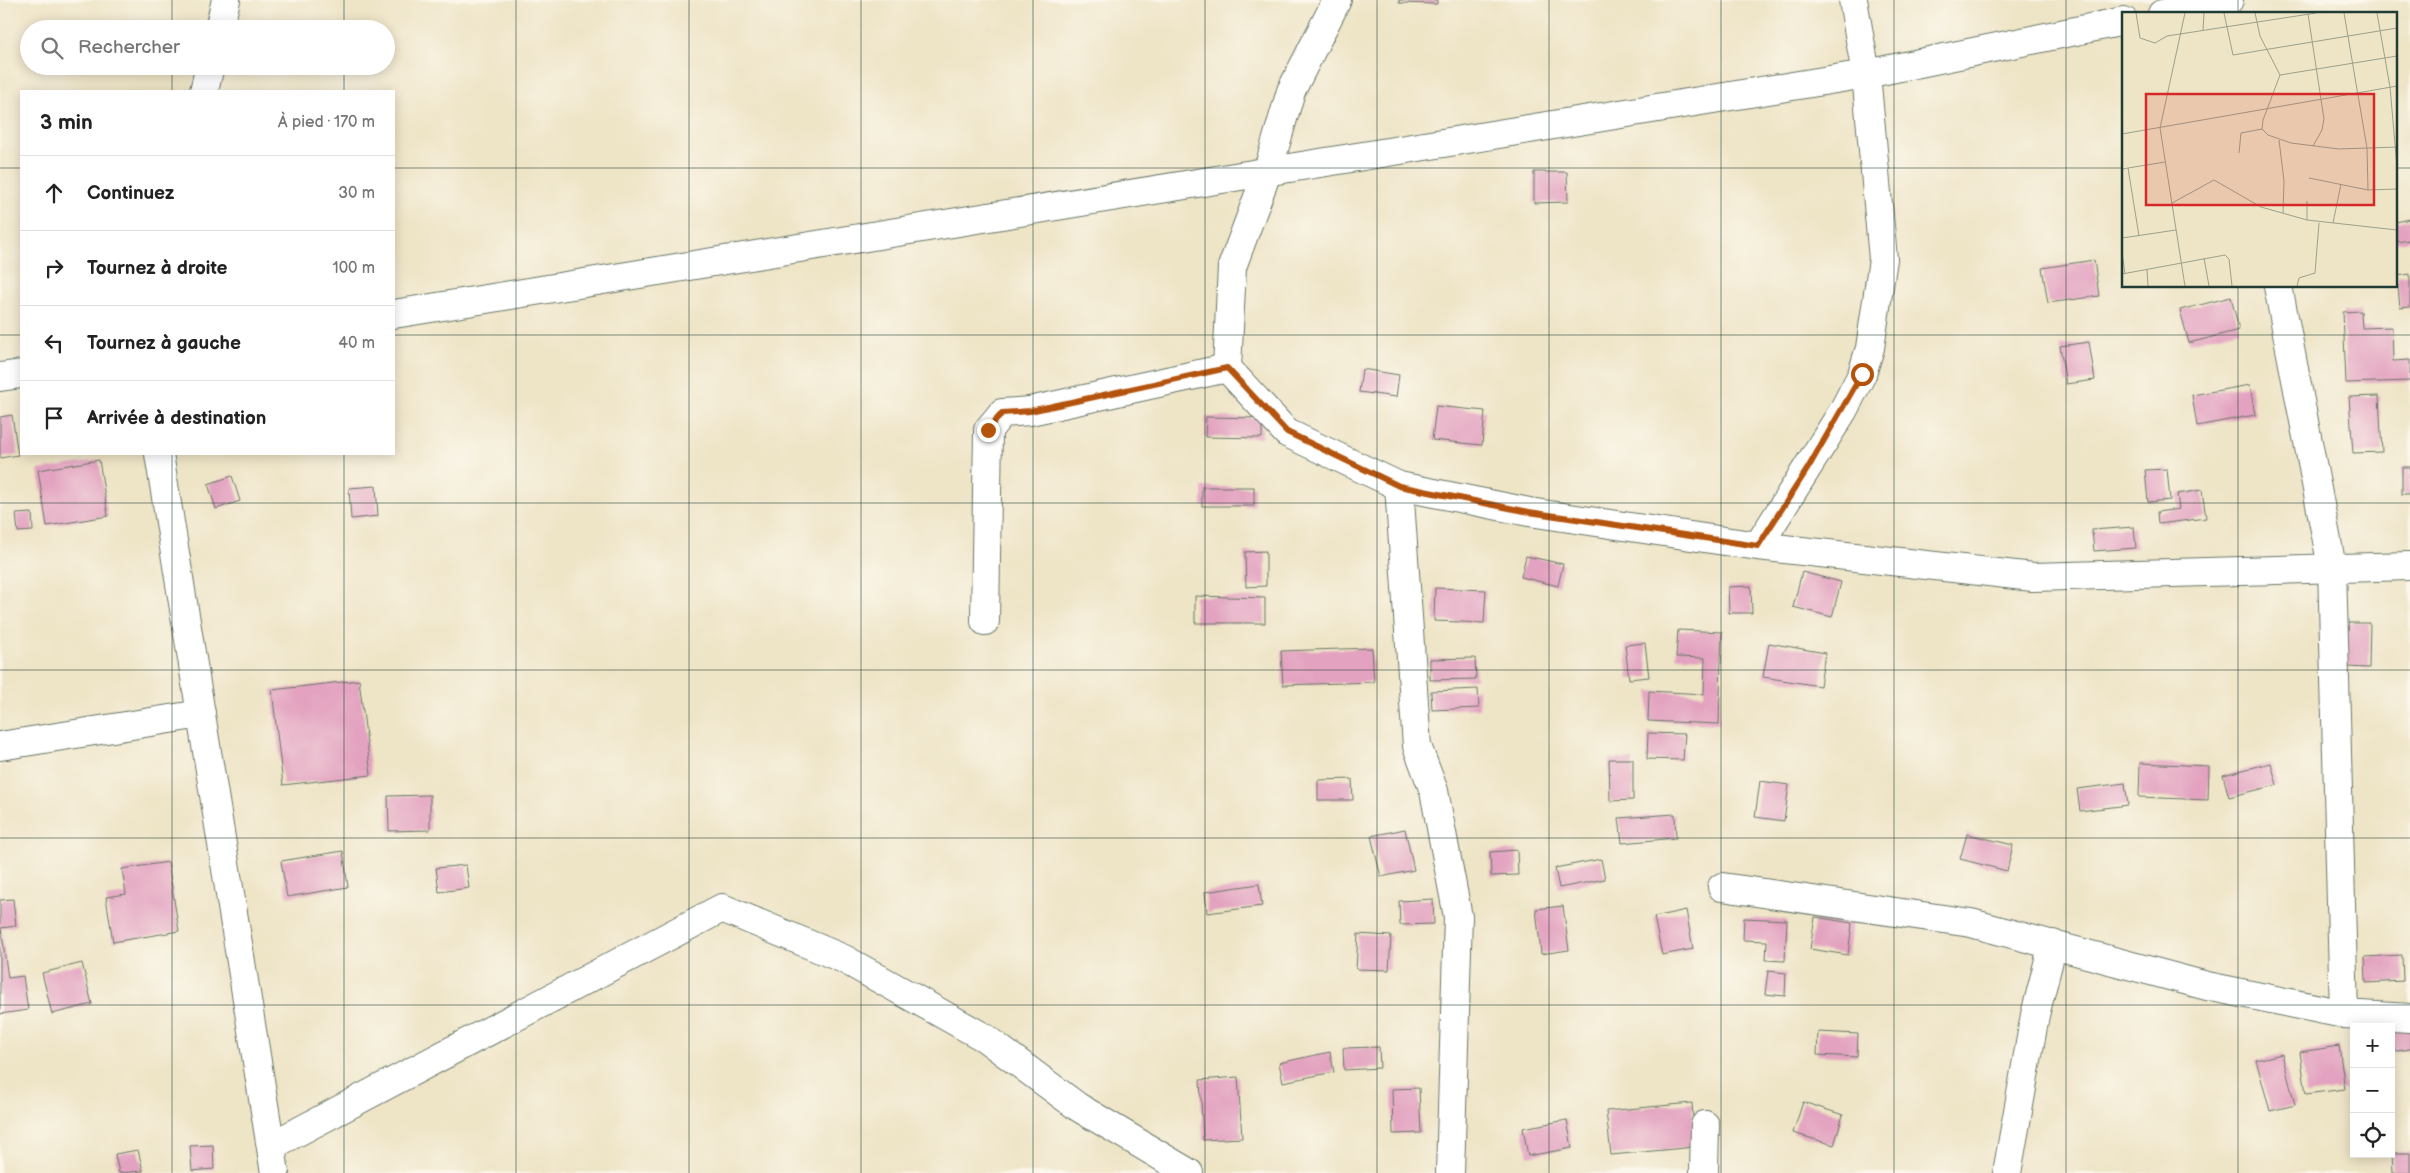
<!DOCTYPE html>
<html lang="fr">
<head>
<meta charset="utf-8">
<style>
  :root { --surface:#fff; --page:#f6f6f6; --text:#222; --muted:#767676; --line:#e0e0e0 }
  body { margin:0; font-family:"Balsamiq Sans",sans-serif; background:var(--page); color:var(--text) }
  .controls { position:absolute; right:15px; bottom:15px; display:grid; overflow:hidden; border-radius:0px; box-shadow:0 2px 12px #0003 }
  .controls button { width:45px; height:45px; display:grid; place-items:center; padding:0; border:0; border-bottom:1px solid var(--line); background:var(--surface); color:var(--text); font:25px sans-serif }
  .stop { position:absolute; width:15px; height:15px; margin:-11px; border:4px solid #b45309; border-radius:50%; background:#fff }
  .stop.end { background:#b45309; border-color:#fff; box-shadow:0 1px 5px #0008 }
  .list { margin:0; padding:0; list-style:none }
  h2 { display:flex; justify-content:space-between; align-items:center; height:65px; margin:0; padding:0 20px; font-size:21px }
  h2 small { font-size:16px; font-weight:400; color:var(--muted) }
  .list li { display:grid; grid-template-columns:32px 1fr auto; gap:15px; align-items:center; box-sizing:border-box; height:75px; padding:0 20px; border-top:1px solid var(--line) }
  .list b { display:block; font-size:19px; white-space:nowrap }
  .list em { font-size:16px; font-style:normal; color:var(--muted) }
  .icon { flex:none; width:28px; height:28px; fill:none; stroke:currentColor; stroke-width:2; stroke-linecap:round; stroke-linejoin:round }
  .map { position:relative; flex:none; width:2410px; height:1173px; overflow:hidden }
  .search { position:absolute; background:var(--surface); box-shadow:0 2px 12px #0003; left:20px; top:20px; width:375px; height:55px; display:flex; align-items:center; gap:12px; box-sizing:border-box; padding:0 18px; border-radius:28px; color:var(--muted); font-size:19px }
  .panel { position:absolute; background:var(--surface); box-shadow:0 2px 12px #0003; left:20px; top:90px; width:375px; height:365px; border-radius:0px }
  .map>svg:first-child { display:block }
  .building { fill:#e3a3c0 }
  .lines { fill:none; stroke-linecap:round; stroke-linejoin:round }
  .minor-casing { stroke:#677767; stroke-width:30 }
  .major-casing { stroke:#677767; stroke-width:30 }
  .minor { stroke:#fff; stroke-width:28 }
  .major { stroke:#fff; stroke-width:28 }
  .route { stroke:#b45309; stroke-width:6 }
  .grid { fill:none; stroke:#1f3d34; stroke-width:1; stroke-opacity:0.55 }
  .inset-road { fill:none; stroke:#9ba18c; stroke-width:1 }
  .view { fill:#d62828; fill-opacity:0.15; stroke:#d62828; stroke-width:2.5 }
  .inset-edge { fill:none; stroke:#1f3d34; stroke-width:2.5 }
</style>
</head>
<body>
<div class="map">
<svg width="2410" height="1173" viewBox="0 0 2410 1173">
  <rect width="100%" height="100%" fill="#fbf7ec"/>
  <filter id="ink" filterUnits="userSpaceOnUse"><feTurbulence type="fractalNoise" baseFrequency=".02" numOctaves="2"/><feDisplacementMap in="SourceGraphic" scale="10" xChannelSelector="R" yChannelSelector="G"/><feConvolveMatrix kernelMatrix="1 2 1 2 8 2 1 2 1" color-interpolation-filters="sRGB"/></filter>
  <filter id="wash" filterUnits="userSpaceOnUse"><feTurbulence type="fractalNoise" baseFrequency=".0096" numOctaves="4" result="noise"/><feDisplacementMap in="SourceGraphic" scale="20" xChannelSelector="R" yChannelSelector="G"/><feGaussianBlur stdDeviation="1.12" result="paint"/><feColorMatrix in="noise" values="0 0 0 0 0 0 0 0 0 0 0 0 0 0 0 0 0 1.4 0 .05"/><feComposite in="paint" operator="in"/></filter>
  <g filter="url(#wash)">
    <rect width="100%" height="100%" fill="#eee4c6"/>
    <g id="blocks">
      <g class="building">
        <path d="M 1399,0 L 1437,0 L 1437,4 L 1399,3 Z"/>
        <path d="M 1534,172 L 1567,172 L 1568,202 L 1534,203 Z"/>
        <path d="M 2410,219 L 2410,240 L 2396,242 L 2396,222 Z"/>
        <path d="M 2094,260 L 2099,296 L 2048,303 L 2042,268 Z"/>
        <path d="M 2410,274 L 2410,307 L 2400,308 L 2397,276 Z"/>
        <path d="M 2231,297 L 2239,330 L 2189,343 L 2180,310 Z"/>
        <path d="M 2361,311 L 2362,328 L 2392,327 L 2393,361 L 2410,360 L 2410,381 L 2346,383 L 2343,312 Z"/>
        <path d="M 2089,342 L 2095,380 L 2066,384 L 2060,346 Z"/>
        <path d="M 1362,369 L 1399,375 L 1396,397 L 1359,392 Z"/>
        <path d="M 2250,385 L 2255,415 L 2197,426 L 2192,395 Z"/>
        <path d="M 2379,396 L 2382,452 L 2353,453 L 2349,397 Z"/>
        <path d="M 1436,406 L 1485,411 L 1482,445 L 1432,440 Z"/>
        <path d="M 12,415 L 18,455 L 0,458 L 0,417 Z"/>
        <path d="M 1206,417 L 1262,418 L 1262,438 L 1205,437 Z"/>
        <path d="M 99,460 L 108,516 L 47,526 L 38,470 Z"/>
        <rect x="2402" y="467" width="8" height="27"/>
        <path d="M 2167,469 L 2170,500 L 2148,502 L 2145,470 Z"/>
        <path d="M 232,476 L 240,501 L 216,509 L 208,484 Z"/>
        <path d="M 376,486 L 378,516 L 351,519 L 349,488 Z"/>
        <rect x="1202" y="487" width="52" height="19"/>
        <path d="M 2202,490 L 2206,518 L 2158,524 L 2157,512 L 2179,509 L 2177,494 Z"/>
        <path d="M 32,513 L 33,531 L 18,532 L 16,514 Z"/>
        <path d="M 2134,527 L 2136,548 L 2094,551 L 2092,530 Z"/>
        <path d="M 1266,551 L 1266,586 L 1246,587 L 1245,552 Z"/>
        <path d="M 1526,556 L 1563,564 L 1558,586 L 1521,577 Z"/>
        <path d="M 1802,572 L 1841,582 L 1832,617 L 1793,607 Z"/>
        <path d="M 1751,586 L 1752,613 L 1729,613 L 1728,587 Z"/>
        <path d="M 1435,588 L 1486,590 L 1484,623 L 1434,621 Z"/>
        <path d="M 1195,596 L 1265,598 L 1265,623 L 1195,623 Z"/>
        <path d="M 2348,623 L 2370,623 L 2369,668 L 2347,667 Z"/>
        <path d="M 1678,630 L 1722,632 L 1719,724 L 1648,721 L 1649,691 L 1704,694 L 1705,658 L 1676,657 Z"/>
        <path d="M 1645,643 L 1649,677 L 1629,679 L 1625,645 Z"/>
        <path d="M 1769,643 L 1825,653 L 1820,686 L 1763,677 Z"/>
        <path d="M 1372,648 L 1374,682 L 1283,685 L 1281,651 Z"/>
        <path d="M 1475,658 L 1476,679 L 1430,680 L 1430,659 Z"/>
        <path d="M 359,680 L 371,775 L 283,785 L 272,690 Z"/>
        <path d="M 1478,689 L 1479,708 L 1432,710 L 1431,691 Z"/>
        <path d="M 1648,733 L 1685,734 L 1683,760 L 1647,759 Z"/>
        <path d="M 1609,759 L 1633,759 L 1633,800 L 1610,801 Z"/>
        <path d="M 2140,763 L 2209,766 L 2208,800 L 2139,797 Z"/>
        <path d="M 2271,763 L 2277,785 L 2229,797 L 2223,775 Z"/>
        <path d="M 1352,779 L 1353,800 L 1318,800 L 1318,780 Z"/>
        <path d="M 1760,781 L 1789,785 L 1784,821 L 1755,817 Z"/>
        <path d="M 2125,783 L 2128,805 L 2080,811 L 2077,789 Z"/>
        <path d="M 430,795 L 430,830 L 389,831 L 388,796 Z"/>
        <path d="M 1675,814 L 1676,838 L 1622,843 L 1619,818 Z"/>
        <path d="M 1405,829 L 1414,870 L 1381,877 L 1371,836 Z"/>
        <path d="M 1967,834 L 2013,845 L 2007,871 L 1960,859 Z"/>
        <path d="M 1517,850 L 1518,875 L 1491,876 L 1490,852 Z"/>
        <path d="M 343,851 L 348,887 L 287,897 L 281,861 Z"/>
        <path d="M 1601,859 L 1605,879 L 1559,888 L 1555,868 Z"/>
        <path d="M 168,862 L 179,931 L 113,942 L 106,897 L 126,894 L 122,869 Z"/>
        <path d="M 466,865 L 469,888 L 439,892 L 436,868 Z"/>
        <path d="M 1259,884 L 1262,906 L 1207,913 L 1205,892 Z"/>
        <path d="M 13,899 L 16,926 L 1,928 L 8,978 L 23,976 L 28,1010 L 0,1014 L 0,900 Z"/>
        <path d="M 1433,899 L 1434,924 L 1400,925 L 1399,901 Z"/>
        <path d="M 1563,906 L 1569,950 L 1541,954 L 1536,909 Z"/>
        <path d="M 1686,910 L 1693,949 L 1662,955 L 1654,917 Z"/>
        <path d="M 1815,917 L 1852,923 L 1848,955 L 1810,949 Z"/>
        <path d="M 1744,918 L 1787,920 L 1785,961 L 1766,960 L 1767,941 L 1743,940 Z"/>
        <path d="M 1358,934 L 1391,936 L 1389,970 L 1356,969 Z"/>
        <path d="M 2402,955 L 2403,981 L 2366,983 L 2365,957 Z"/>
        <path d="M 82,963 L 92,1004 L 52,1014 L 42,973 Z"/>
        <path d="M 1768,971 L 1786,973 L 1785,996 L 1765,994 Z"/>
        <path d="M 2410,1025 L 2410,1049 L 2391,1052 L 2391,1028 Z"/>
        <path d="M 1818,1032 L 1858,1034 L 1857,1057 L 1817,1055 Z"/>
        <path d="M 2339,1046 L 2345,1089 L 2306,1094 L 2300,1052 Z"/>
        <path d="M 1379,1047 L 1380,1068 L 1344,1070 L 1343,1048 Z"/>
        <path d="M 1330,1052 L 1334,1072 L 1283,1082 L 1279,1063 Z"/>
        <path d="M 2282,1054 L 2295,1105 L 2270,1111 L 2256,1060 Z"/>
        <path d="M 1238,1077 L 1242,1138 L 1203,1140 L 1200,1080 Z"/>
        <path d="M 1419,1088 L 1421,1133 L 1393,1134 L 1392,1089 Z"/>
        <path d="M 1803,1102 L 1843,1115 L 1834,1145 L 1793,1133 Z"/>
        <path d="M 1692,1103 L 1695,1147 L 1611,1155 L 1606,1111 Z"/>
        <path d="M 1567,1120 L 1572,1148 L 1528,1156 L 1523,1128 Z"/>
        <path d="M 213,1145 L 214,1169 L 192,1171 L 190,1146 Z"/>
        <path d="M 138,1150 L 143,1171 L 119,1173 L 115,1154 Z"/>
        <path d="M 2392,1153 L 2410,1153 L 2410,1173 L 2393,1173 Z"/>
      </g>
    </g>
  </g>
  <g filter="url(#ink)">
    <use href="#blocks" fill-opacity="0" stroke="#677767" stroke-width="1"/>
    <g class="lines">
      <defs>
        <g id="minor">
          <path d="M 1337,0 L 1291,91 L 1268,170 L 1232,267 L 1227,368 L 1287,433 L 1399,486 L 1529,512 L 1758,546 L 2033,577 L 2410,566"/>
          <path d="M 219,29 L 226,0"/>
          <path d="M 204,91 L 210,66"/>
          <path d="M 2278,286 L 2332,567 L 2344,1014"/>
          <path d="M 159,454 L 275,1173"/>
          <path d="M 1399,486 L 1417,746 L 1434,791 L 1458,917 L 1450,1173"/>
          <path d="M 1758,546 L 1843,411 L 1862,374 L 1870,348 L 1883,259 L 1866,74 L 1853,0"/>
          <path d="M 985,621 L 988,430 L 1002,413 L 1030,411 L 1227,368"/>
          <path d="M 0,746 L 201,714"/>
          <path d="M 1722,887 L 1971,923 L 2207,986 L 2344,1014 L 2410,1018"/>
          <path d="M 271,1146 L 722,908 L 844,959 L 985,1038 L 1078,1107 L 1189,1173"/>
          <path d="M 1704,1173 L 1705,1125"/>
          <path d="M 2007,1173 L 2035,1015 L 2053,944"/>
        </g>
        <g id="major">
          <path d="M 2162,14 L 2229,0"/>
          <path d="M 394,314 L 1866,74 L 2124,21"/>
          <path d="M 0,377 L 21,374"/>
        </g>
      </defs>
      <use href="#minor" class="minor-casing"/>
      <use href="#major" class="major-casing"/>
      <use href="#minor" class="minor"/>
      <use href="#major" class="major"/>
    </g>
  </g>
  <g class="lines" filter="url(#ink)">
    <path class="route" d="M 988,430 L 1002,413 L 1030,411 L 1227,368 L 1287,432 L 1399,486 L 1529,512 L 1758,546 L 1808,468 L 1862,374"/>
  </g>
  <path class="grid" d="M 172,0 L 172,29M 344,0 L 344,29M 516,0 L 516,1173M 689,0 L 689,1173M 861,0 L 861,1173M 1033,0 L 1033,1173M 1205,0 L 1205,1173M 1377,0 L 1377,1173M 1549,0 L 1549,1173M 1721,0 L 1721,1173M 1894,0 L 1894,1173M 2066,0 L 2066,1173M 2238,0 L 2238,14M 172,66 L 172,91M 344,66 L 344,91M 0,168 L 21,168M 394,168 L 2124,168M 2396,168 L 2410,168M 2238,286 L 2238,1173M 0,335 L 21,335M 394,335 L 2410,335M 172,454 L 172,1173M 344,454 L 344,1173M 0,503 L 2410,503M 0,670 L 2410,670M 0,838 L 2410,838M 0,1005 L 2410,1005"/>
  <g transform="translate(2122 12)">
    <rect width="275" height="275" fill="#eee4c6"/>
    <path class="inset-road" d="M 14,1 L 18,26 L 33,31 L 45,24 L 194,1M 63,1 L 38,116 L 63,274M 102,1 L 111,43 L 275,16M 133,1 L 138,24 L 158,63 L 141,108 L 140,117 L 146,123 L 169,131 L 217,137 L 275,135M 222,1 L 245,136 L 246,178M 255,1 L 268,75 L 275,155M 186,2 L 202,107 L 200,118 L 191,134M 81,18 L 82,1M 158,63 L 275,44M 0,122 L 275,74M 157,128 L 162,169 L 161,201M 117,141 L 119,121 L 140,117M 6,156 L 17,224M 0,157 L 43,150M 187,166 L 246,178 L 275,177M 50,191 L 92,168 L 139,195 L 185,208 L 275,218M 185,208 L 185,189M 211,211 L 219,172M 0,226 L 54,218M 0,240 L 3,262M 82,246 L 87,274M 25,258 L 26,274M 0,262 L 103,243 L 107,247 L 110,274M 175,274 L 177,266 L 193,261 L 197,211"/>
    <path class="view" d="M 24,82 L 252,82 L 252,193 L 24,193 Z"/>
    <rect width="275" height="275" class="inset-edge"/>
  </g>
</svg>
<div class="controls">
<button>+</button>
<button>−</button>
<button><svg class="icon" aria-label="locate" viewBox="0 0 24 24"><circle cx="12" cy="12" r="6"/><path d="M12 2v4M12 18v4M2 12h4M18 12h4"/></svg></button>
</div>
<div class="stop" style="left:1862px;top:374px"></div>
<div class="stop end" style="left:988px;top:430px"></div>
<div class="search"><svg class="icon" aria-label="search" viewBox="0 0 24 24"><circle cx="10" cy="10" r="6"/><path d="M15 15l6 6"/></svg>Rechercher</div>
<section class="panel">
<h2>3 min<small>À pied · 170 m</small></h2>
<ul class="list">
<li><svg class="icon" aria-label="ahead" viewBox="0 0 24 24"><path d="M12 20V5M6 11l6-6 6 6"/></svg><div><b>Continuez</b></div><em>30 m</em></li>
<li><svg class="icon" aria-label="right" viewBox="0 0 24 24"><path d="M7 20v-9h11M14 6l5 5-5 5"/></svg><div><b>Tournez à droite</b></div><em>100 m</em></li>
<li><svg class="icon" aria-label="left" viewBox="0 0 24 24"><path d="M17 20v-9H6M10 6l-5 5 5 5"/></svg><div><b>Tournez à gauche</b></div><em>40 m</em></li>
<li><svg class="icon" aria-label="arrive" viewBox="0 0 24 24"><path d="M6 21V4h12l-3 4 3 4H6"/></svg><div><b>Arrivée à destination</b></div></li>
</ul>
</section>
</div>
</body>
</html>
